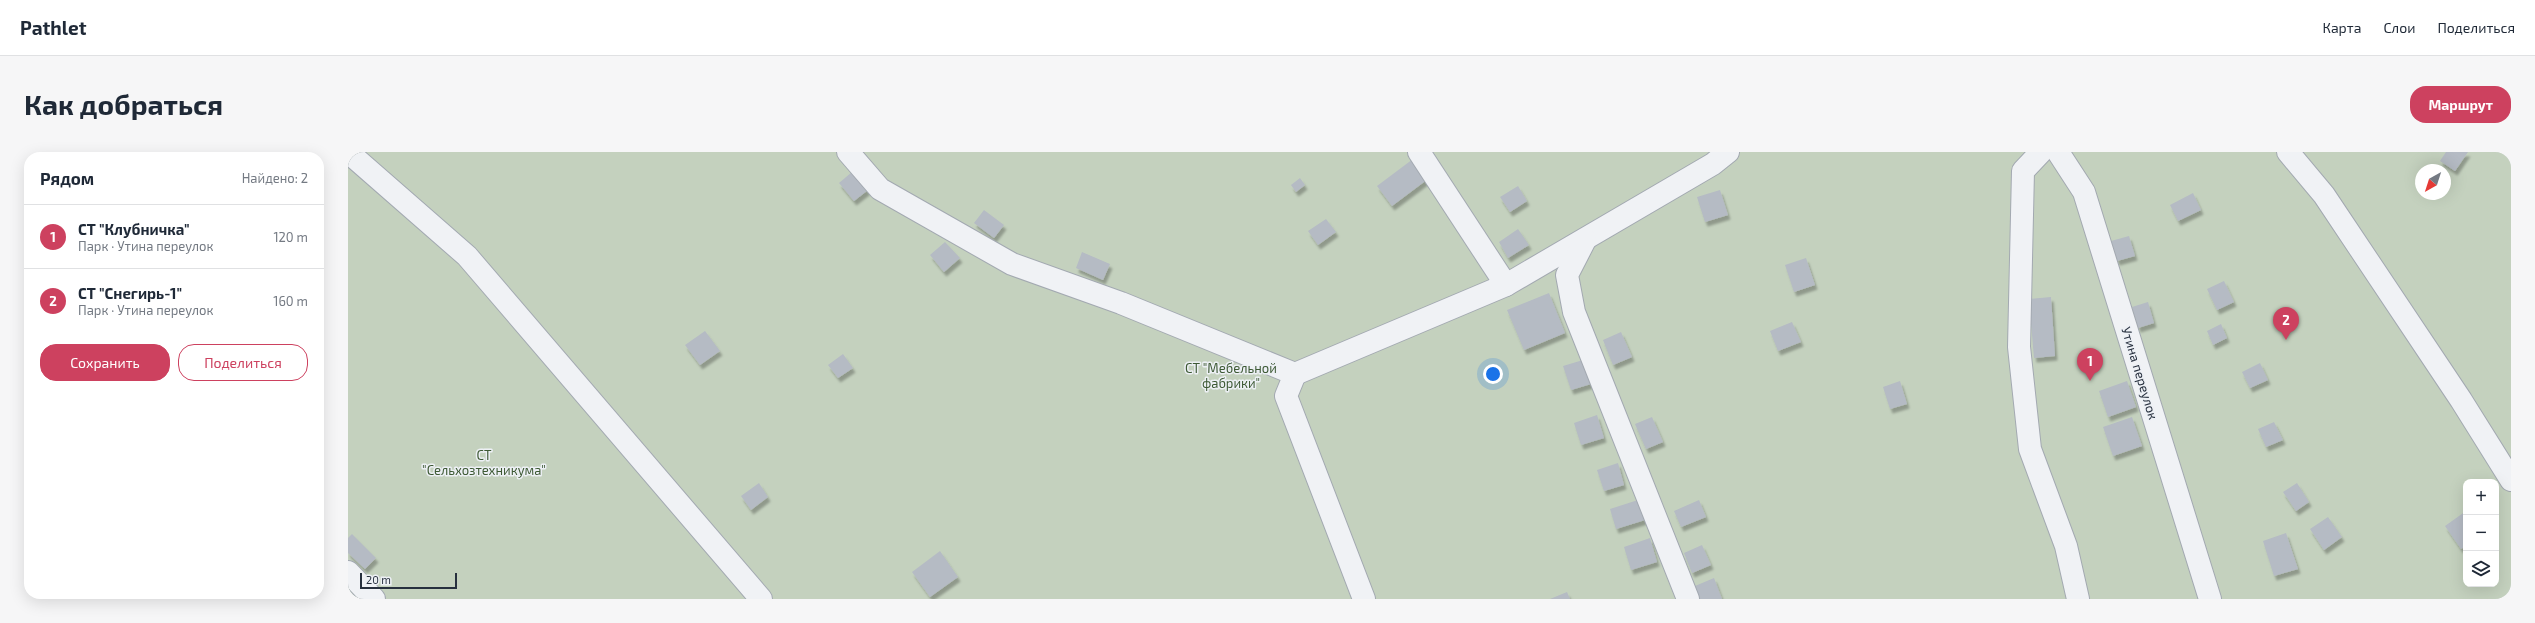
<!DOCTYPE html>
<html lang="ru">
<head>
<meta charset="utf-8">
<style>
  :root { --surface:#fff; --page:#f6f6f7; --text:#1f2937; --muted:#747a83; --line:#e0e1e3; --accent:#cd415f }
  body { margin:0; font-family:"Exo 2",sans-serif; background:var(--page); color:var(--text) }
  .controls { position:absolute; right:12px; bottom:12px; display:grid; overflow:hidden; border-radius:8px; box-shadow:0 4px 16px #0002 }
  .controls button { width:36px; height:36px; display:grid; place-items:center; padding:0; border:0; border-bottom:1px solid var(--line); background:var(--surface); color:var(--text); font:20px sans-serif }
  .compass { position:absolute; left:2067px; top:12px; width:36px; height:36px; border-radius:50%; background:var(--surface); box-shadow:0 4px 16px #0002; rotate:219deg }
  .scale { position:absolute; left:12px; bottom:10px; width:97px; box-sizing:border-box; padding-left:4px; border:2px solid #27303e; border-top:0; font-size:11px; line-height:14px; white-space:nowrap; color:#27303e; -webkit-text-stroke:3px #edf0f5; paint-order:stroke }
  .you { position:absolute; left:1145px; top:222px; width:14px; height:14px; margin:-10px; border:3px solid #fff; border-radius:50%; background:#1a73e8; box-shadow:0 0 0 6px #1a73e833 }
  .badge { display:grid; place-items:center; width:26px; height:26px; border-radius:50%; background:var(--accent); color:#fff; font-size:13px; font-weight:700 }
  .pin { position:absolute; translate:-50% -33px; filter:drop-shadow(0 1px 2px #0008) }
  .pin::after { content:''; position:absolute; top:21px; width:14px; height:12px; background:inherit; clip-path:polygon(0 0,100% 0,50% 100%) }
  .list { margin:0; padding:0; list-style:none }
  h2 { display:flex; justify-content:space-between; align-items:center; height:52px; margin:0; padding:0 16px; font-size:17px }
  h2 small { font-size:13px; font-weight:400; color:var(--muted) }
  .list li { display:grid; grid-template-columns:26px 1fr auto; gap:12px; align-items:center; box-sizing:border-box; height:64px; padding:0 16px; border-top:1px solid var(--line) }
  .list b { display:block; font-size:15px; white-space:nowrap }
  .list p { margin:0; font-size:13px; white-space:nowrap; color:var(--muted) }
  .list em { font-size:13px; font-style:normal; color:var(--muted) }
  .actions { display:flex; gap:8px; padding:12px 16px }
  .actions a { flex:1; padding:9px 0; border:1px solid var(--accent); border-radius:16px; text-align:center; font-size:14px; color:var(--accent) }
  .actions .main { background:var(--accent); color:#fff }
  .icon { flex:none; width:22px; height:22px; fill:none; stroke:currentColor; stroke-width:2; stroke-linecap:round; stroke-linejoin:round }
  .map { position:relative; flex:none; width:2163px; height:447px; overflow:hidden; border-radius:16px }
  header { display:flex; align-items:center; gap:24px; box-sizing:border-box; height:56px; padding:0 20px; background:var(--surface); border-bottom:1px solid var(--line) }
  header strong { font-size:19px }
  nav { display:flex; gap:22px; margin-inline-start:auto; font-size:14px }
  .intro { display:flex; align-items:center; justify-content:space-between; box-sizing:border-box; height:96px; padding:0 24px }
  h1 { margin:0; font-size:28px }
  .button { padding:10px 18px; border-radius:16px; background:var(--accent); color:#fff; font-size:14px; font-weight:700 }
  main { display:flex; gap:24px; padding:0 24px }
  aside { flex:1; background:var(--surface); border-radius:16px; box-shadow:0 4px 16px #0002 }
  .map>svg:first-child { display:block }
  .green { fill:#c4d1be; fill-rule:evenodd }
  .building { fill:#b5bbc4; filter:url(#shadow) }
  .lines { fill:none; stroke-linecap:round; stroke-linejoin:round }
  .minor-casing { stroke:#a3a9b1; stroke-width:24 }
  .minor { stroke:#f0f2f5; stroke-width:22 }
  .labels { text-anchor:middle; dominant-baseline:central; stroke-width:3; stroke-linejoin:round; paint-order:stroke }
  .park-label { font-size:13px; fill:#3d5934; stroke:#edf0f5 }
  .street-label { font-size:13px; fill:#27303e; stroke:#edf0f5 }
</style>
</head>
<body>
<header>
<strong>Pathlet</strong>
<nav><a>Карта</a><a>Слои</a><a>Поделиться</a></nav>
</header>
<div class="intro"><h1>Как добраться</h1><a class="button">Маршрут</a></div>
<main>
<aside>
<h2>Рядом<small>Найдено: 2</small></h2>
<ul class="list">
<li><span class="badge">1</span><div><b>СТ &quot;Клубничка&quot;</b><p>Парк · Утина переулок</p></div><em>120 m</em></li>
<li><span class="badge">2</span><div><b>СТ &quot;Снегирь-1&quot;</b><p>Парк · Утина переулок</p></div><em>160 m</em></li>
</ul>
<div class="actions"><a class="main">Сохранить</a><a>Поделиться</a></div>
</aside>
<div class="map">
<svg width="2163" height="447" viewBox="0 0 2163 447">
  <defs>
    <filter id="shadow"><feDropShadow dx="2.5" dy="4.5" stdDeviation="1" flood-color="#0004"/></filter>
  </defs>
  <rect width="100%" height="100%" fill="#dde2e7"/>
  <path class="green" d="M 0,0 L 2163,0 L 2163,447 L 0,447 ZM 2073,18 L 2097,18 L 2097,42 L 2073,42 ZM 2118,330 L 2148,330 L 2148,432 L 2118,432 Z"/>
  <g class="building">
    <path d="M 2098,0 L 2120,0 L 2107,19 L 2092,9 Z"/>
    <path d="M 1065,7 L 1080,27 L 1044,54 L 1029,34 Z"/>
    <path d="M 504,20 L 520,38 L 506,49 L 491,31 Z"/>
    <path d="M 952,26 L 957,33 L 948,40 L 943,33 Z"/>
    <path d="M 1170,34 L 1179,49 L 1162,60 L 1152,45 Z"/>
    <path d="M 1372,38 L 1380,63 L 1357,70 L 1349,45 Z"/>
    <path d="M 1845,41 L 1853,58 L 1830,69 L 1822,53 Z"/>
    <path d="M 636,58 L 656,73 L 646,86 L 626,71 Z"/>
    <path d="M 978,67 L 988,80 L 970,93 L 960,79 Z"/>
    <path d="M 1170,77 L 1181,93 L 1160,106 L 1151,90 Z"/>
    <path d="M 1781,84 L 1787,104 L 1769,109 L 1763,89 Z"/>
    <path d="M 597,90 L 612,106 L 596,120 L 582,103 Z"/>
    <path d="M 734,100 L 762,112 L 755,128 L 728,116 Z"/>
    <path d="M 1458,106 L 1467,133 L 1446,140 L 1437,113 Z"/>
    <path d="M 1876,129 L 1886,150 L 1869,158 L 1859,137 Z"/>
    <path d="M 1201,141 L 1217,181 L 1176,198 L 1159,158 Z"/>
    <path d="M 1703,145 L 1707,204 L 1686,206 L 1681,147 Z"/>
    <path d="M 1800,150 L 1806,171 L 1790,176 L 1784,155 Z"/>
    <path d="M 1444,170 L 1453,190 L 1430,199 L 1422,179 Z"/>
    <path d="M 1873,172 L 1879,186 L 1865,193 L 1859,179 Z"/>
    <path d="M 357,179 L 372,199 L 352,213 L 337,193 Z"/>
    <path d="M 1273,180 L 1284,205 L 1265,213 L 1255,188 Z"/>
    <path d="M 495,202 L 505,216 L 490,226 L 480,213 Z"/>
    <path d="M 1235,208 L 1243,232 L 1223,238 L 1215,214 Z"/>
    <path d="M 1912,211 L 1920,228 L 1902,236 L 1894,220 Z"/>
    <path d="M 1552,229 L 1559,252 L 1542,257 L 1535,235 Z"/>
    <path d="M 1779,229 L 1788,255 L 1760,265 L 1751,239 Z"/>
    <path d="M 1249,263 L 1256,286 L 1233,293 L 1226,271 Z"/>
    <path d="M 1304,265 L 1315,290 L 1298,297 L 1287,272 Z"/>
    <path d="M 1784,265 L 1794,294 L 1765,304 L 1755,275 Z"/>
    <path d="M 1926,270 L 1935,288 L 1918,295 L 1910,277 Z"/>
    <path d="M 1270,311 L 1276,333 L 1256,339 L 1249,318 Z"/>
    <path d="M 411,331 L 420,345 L 403,358 L 393,344 Z"/>
    <path d="M 1949,331 L 1961,350 L 1948,359 L 1935,340 Z"/>
    <path d="M 1290,348 L 1297,368 L 1268,377 L 1262,357 Z"/>
    <path d="M 1351,348 L 1358,365 L 1333,375 L 1326,359 Z"/>
    <path d="M 2118,359 L 2118,394 L 2113,397 L 2097,374 Z"/>
    <path d="M 1980,365 L 1994,385 L 1976,398 L 1962,377 Z"/>
    <path d="M 1938,381 L 1950,417 L 1926,424 L 1915,389 Z"/>
    <path d="M 4,382 L 28,406 L 17,417 L 0,401 L 0,386 Z"/>
    <path d="M 1302,386 L 1309,410 L 1283,418 L 1276,395 Z"/>
    <path d="M 1354,393 L 1363,413 L 1344,421 L 1336,401 Z"/>
    <path d="M 592,399 L 610,425 L 582,445 L 564,420 Z"/>
    <path d="M 1366,426 L 1374,447 L 1352,447 L 1347,434 Z"/>
    <path d="M 1219,440 L 1222,447 L 1202,447 Z"/>
  </g>
  <g class="lines">
    <defs>
      <g id="minor">
        <path d="M 0,0 L 119,104 L 413,447"/>
        <path d="M 500,0 L 532,37 L 664,112 L 773,151 L 947,222 L 1158,133 L 1365,12 L 1380,0"/>
        <path d="M 1071,0 L 1158,133"/>
        <path d="M 1693,0 L 1675,19 L 1671,195 L 1682,297 L 1718,394 L 1730,447"/>
        <path d="M 1710,0 L 1736,40 L 1862,447"/>
        <path d="M 1940,0 L 1976,43 L 2113,248 L 2163,328"/>
        <path d="M 1237,88 L 1219,123 L 1226,160 L 1340,447"/>
        <path d="M 947,222 L 938,244 L 1016,447"/>
        <path d="M 0,420 L 26,447"/>
      </g>
    </defs>
    <use href="#minor" class="minor-casing"/>
    <use href="#minor" class="minor"/>
  </g>
  <g class="labels">
    <g class="park-label">
      <text x="883" y="216">СТ "Мебельной<tspan x="883" dy="15">фабрики"</tspan></text>
      <text x="136" y="303">СТ<tspan x="136" dy="15">"Сельхозтехникума"</tspan></text>
    </g>
    <g class="street-label">
      <text transform="translate(1792 221) rotate(73)">Утина переулок</text>
    </g>
  </g>
</svg>
<div class="controls">
<button>+</button>
<button>−</button>
<button><svg class="icon" aria-label="layers" viewBox="0 0 24 24"><path d="M12 4l9 5-9 5-9-5zM3 14l9 5 9-5"/></svg></button>
</div>
<svg class="compass" viewBox="-18 -18 36 36"><path d="M0-13l5 13h-10z" fill="#e53935"/><path d="M0 13l5-13h-10z" fill="#747a83"/></svg>
<div class="scale">20 m</div>
<div class="you"></div>
<div class="pin badge" style="left:1742px;top:229px">1</div>
<div class="pin badge" style="left:1938px;top:188px">2</div>
</div>
</main>
</body>
</html>
